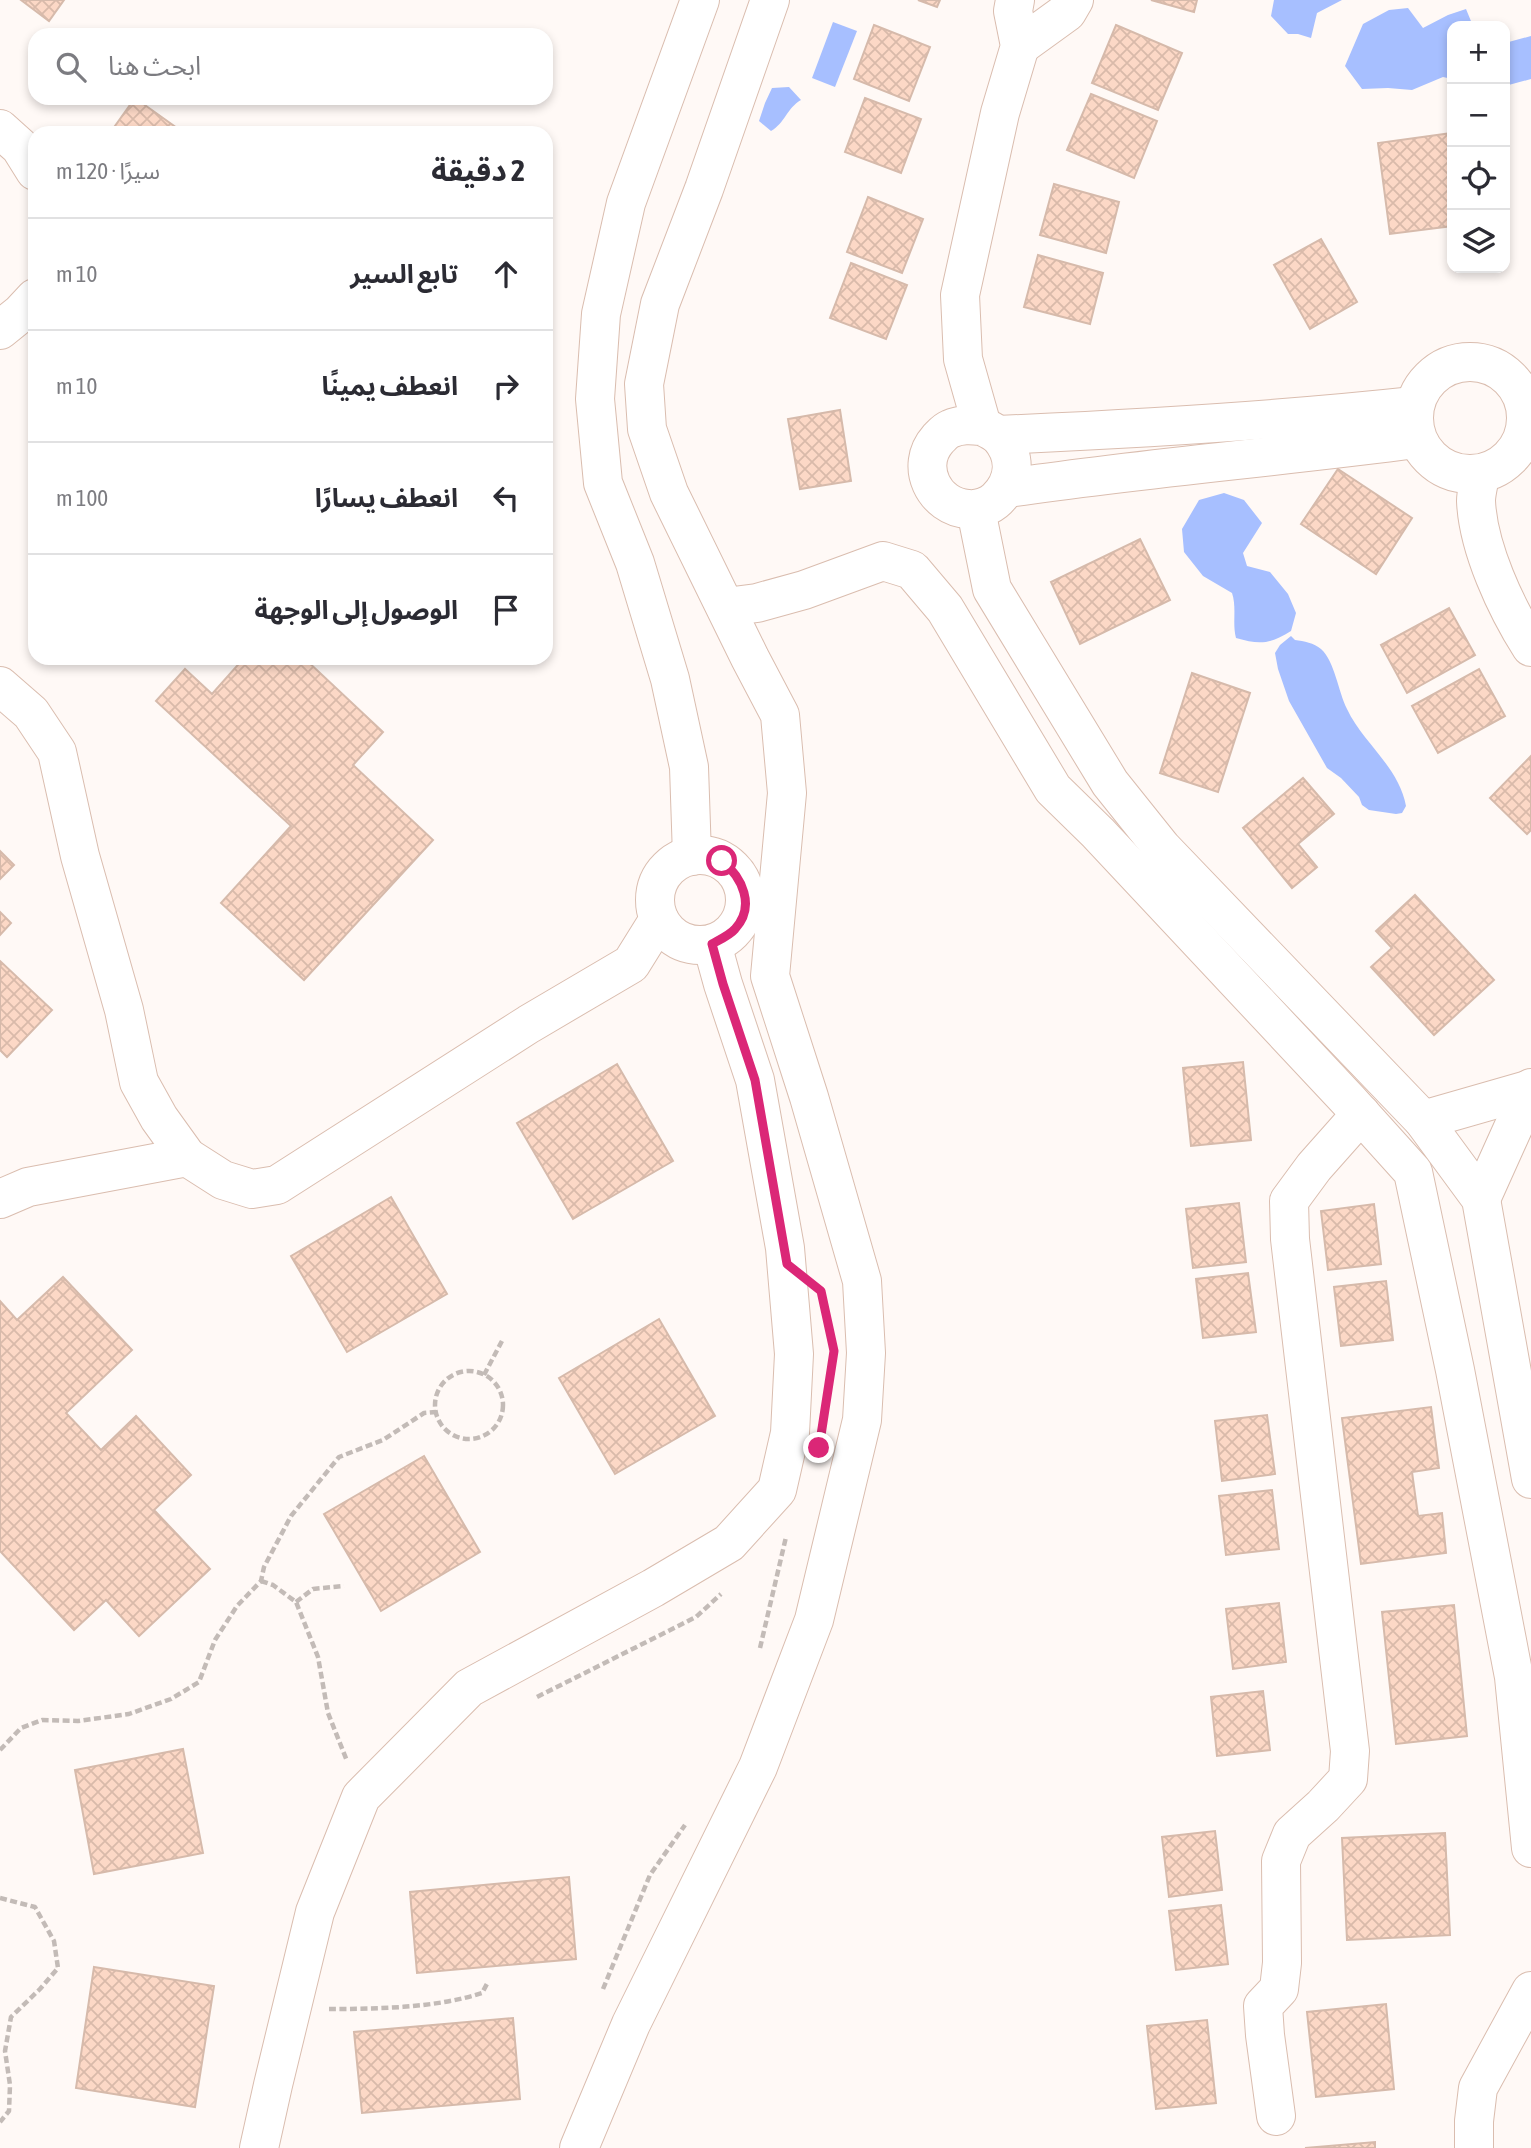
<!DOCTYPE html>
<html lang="ar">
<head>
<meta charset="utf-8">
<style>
  :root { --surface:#fff; --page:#f7f7f7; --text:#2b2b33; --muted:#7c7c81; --line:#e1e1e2 }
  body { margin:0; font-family:"Asap Condensed","Noto Sans Arabic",sans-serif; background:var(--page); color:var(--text); direction:rtl }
  .controls { position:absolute; right:21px; top:21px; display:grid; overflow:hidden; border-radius:14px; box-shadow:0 4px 10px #0003 }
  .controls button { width:63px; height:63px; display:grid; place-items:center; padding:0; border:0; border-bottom:2px solid var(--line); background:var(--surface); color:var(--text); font:35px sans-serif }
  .stop { position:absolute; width:21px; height:21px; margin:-16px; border:5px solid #db2777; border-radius:50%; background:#fff }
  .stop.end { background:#db2777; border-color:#fff; box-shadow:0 2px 7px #0008 }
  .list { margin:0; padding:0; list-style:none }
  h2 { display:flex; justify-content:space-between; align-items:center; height:91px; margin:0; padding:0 28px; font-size:30px }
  h2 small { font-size:23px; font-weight:400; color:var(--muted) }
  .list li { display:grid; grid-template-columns:46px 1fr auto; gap:21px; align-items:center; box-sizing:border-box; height:112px; padding:0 28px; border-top:2px solid var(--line) }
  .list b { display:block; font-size:26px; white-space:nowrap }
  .list em { font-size:23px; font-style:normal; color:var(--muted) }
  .icon { flex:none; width:38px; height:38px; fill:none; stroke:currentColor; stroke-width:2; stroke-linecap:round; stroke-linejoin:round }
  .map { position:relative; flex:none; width:1531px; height:2148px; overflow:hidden; direction:ltr }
  .search { position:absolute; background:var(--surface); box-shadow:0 4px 10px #0003; left:28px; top:28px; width:525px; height:77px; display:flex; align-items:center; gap:18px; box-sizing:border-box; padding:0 24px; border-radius:21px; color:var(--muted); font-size:26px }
  .panel { position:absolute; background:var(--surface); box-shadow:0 4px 10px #0003; left:28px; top:126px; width:525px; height:539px; border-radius:21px; direction:rtl }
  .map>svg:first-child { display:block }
  .water { fill:#a7bfff }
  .building { fill:url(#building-cross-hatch); stroke:#d6baab; stroke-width:2 }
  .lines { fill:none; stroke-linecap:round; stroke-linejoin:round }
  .minor-casing { stroke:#dabdaf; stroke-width:40 }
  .path { stroke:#c3bbb7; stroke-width:4.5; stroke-dasharray:7 3.5; stroke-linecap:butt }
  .minor { stroke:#fff; stroke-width:38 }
  .route { stroke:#db2777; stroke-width:9 }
</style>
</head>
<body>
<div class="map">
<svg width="1531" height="2148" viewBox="0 0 1531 2148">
  <defs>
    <pattern id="building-cross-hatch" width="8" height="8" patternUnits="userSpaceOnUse" patternTransform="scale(1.75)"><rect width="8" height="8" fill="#fcd8c6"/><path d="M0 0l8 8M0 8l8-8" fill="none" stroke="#d9baaa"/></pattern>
  </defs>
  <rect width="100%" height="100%" fill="#fff9f6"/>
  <g class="water">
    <path d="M 1274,0 L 1342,0 L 1317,13 L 1311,38 L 1298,34 L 1288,34 L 1271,16 Z"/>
    <path d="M 1408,8 L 1423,28 L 1448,15 L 1466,9 L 1473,26 L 1452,26 L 1452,79 L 1443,77 L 1412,90 L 1388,88 L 1362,89 L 1345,66 L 1363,24 L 1389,10 Z"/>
    <path d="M 833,22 L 857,31 L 835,87 L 812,78 Z"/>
    <path d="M 1531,36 L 1531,79 L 1505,86 L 1505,43 Z"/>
    <path d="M 789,87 L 801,100 C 787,108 785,123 771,131 L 759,121 L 765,103 L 772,88 Z"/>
    <path d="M 1224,493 L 1244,500 L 1262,523 L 1243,553 L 1247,566 L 1270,572 L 1288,594 L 1296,613 L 1291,631 C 1270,644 1260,645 1236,638 C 1232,623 1237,608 1232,593 L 1203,576 L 1184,552 L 1182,529 L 1199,500 Z"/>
    <path d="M 1291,636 L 1295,640 C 1304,641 1314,643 1321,649 C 1335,662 1338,691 1347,709 C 1363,743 1399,767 1406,806 L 1402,813 L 1396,814 L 1369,810 L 1362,805 L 1359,797 L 1341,778 L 1327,768 L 1289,701 L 1278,669 L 1275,653 L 1280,645 Z"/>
  </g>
  <g class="building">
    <path d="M 21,0 L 64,0 L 49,21 Z"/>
    <path d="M 918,0 L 940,0 L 937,7 Z"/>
    <path d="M 1151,0 L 1197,0 L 1194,12 Z"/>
    <path d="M 874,25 L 930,47 L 909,101 L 854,79 Z"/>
    <path d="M 1116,25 L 1182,53 L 1158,110 L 1092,83 Z"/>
    <path d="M 1091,94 L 1157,121 L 1134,178 L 1067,150 Z"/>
    <path d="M 135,98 L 184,133 L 110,133 Z"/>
    <path d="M 865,98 L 921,119 L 901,173 L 845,152 Z"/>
    <path d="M 1452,133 L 1452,226 L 1390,234 L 1378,143 Z"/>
    <path d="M 1054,184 L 1119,202 L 1106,253 L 1040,235 Z"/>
    <path d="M 868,197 L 923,219 L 902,273 L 847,252 Z"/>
    <path d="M 1321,239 L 1357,302 L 1310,329 L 1274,265 Z"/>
    <path d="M 1038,255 L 1103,273 L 1090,324 L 1024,307 Z"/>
    <path d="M 851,263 L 907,285 L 886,339 L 830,318 Z"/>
    <path d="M 840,410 L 851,481 L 800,489 L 788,419 Z"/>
    <path d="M 1338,469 L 1412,518 L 1376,574 L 1301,524 Z"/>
    <path d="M 1140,539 L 1170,600 L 1080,644 L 1051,582 Z"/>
    <path d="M 1449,608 L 1475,655 L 1407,693 L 1381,645 Z"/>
    <path d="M 244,658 L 304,658 L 383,732 L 353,765 L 433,840 L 304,980 L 221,903 L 291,826 L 156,701 L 185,669 L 212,694 Z"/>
    <path d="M 1479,669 L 1505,716 L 1438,753 L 1412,706 Z"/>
    <path d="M 1192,673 L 1250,693 L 1218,792 L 1160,773 Z"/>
    <path d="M 1531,756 L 1531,830 L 1527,834 L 1490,798 Z"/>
    <path d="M 1303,778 L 1334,814 L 1298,844 L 1317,867 L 1292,888 L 1243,828 Z"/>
    <path d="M 0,851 L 14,865 L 0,879 Z"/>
    <path d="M 1415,895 L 1494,980 L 1434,1035 L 1371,967 L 1392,948 L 1376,931 Z"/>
    <path d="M 0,912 L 11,923 L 0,935 Z"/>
    <path d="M 0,961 L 52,1010 L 7,1057 L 0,1050 Z"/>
    <path d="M 1243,1062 L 1251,1140 L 1191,1146 L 1183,1068 Z"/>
    <path d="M 617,1064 L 673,1161 L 573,1219 L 517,1123 Z"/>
    <path d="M 391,1197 L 447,1294 L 347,1352 L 291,1256 Z"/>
    <path d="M 1239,1203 L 1246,1262 L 1193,1268 L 1186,1209 Z"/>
    <path d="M 1374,1204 L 1381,1264 L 1328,1270 L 1321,1211 Z"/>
    <path d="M 1248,1273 L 1256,1332 L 1203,1338 L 1196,1279 Z"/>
    <path d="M 63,1277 L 132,1350 L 66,1413 L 101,1450 L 136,1416 L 191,1475 L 154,1510 L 210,1569 L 139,1636 L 106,1600 L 74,1630 L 0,1551 L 0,1301 L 17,1320 Z"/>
    <path d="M 1386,1281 L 1393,1340 L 1341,1346 L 1334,1287 Z"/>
    <path d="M 659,1319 L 715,1416 L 615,1474 L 559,1378 Z"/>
    <path d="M 1431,1407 L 1439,1468 L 1412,1472 L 1418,1516 L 1442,1513 L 1446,1553 L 1361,1564 L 1342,1418 Z"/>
    <path d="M 1267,1415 L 1275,1474 L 1222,1481 L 1215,1421 Z"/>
    <path d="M 424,1456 L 480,1552 L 381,1611 L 324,1514 Z"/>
    <path d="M 1272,1490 L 1279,1549 L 1226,1555 L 1219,1496 Z"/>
    <path d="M 1279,1603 L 1286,1662 L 1233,1669 L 1226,1609 Z"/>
    <path d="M 1454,1605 L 1467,1736 L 1396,1744 L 1382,1612 Z"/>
    <path d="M 1263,1691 L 1270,1750 L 1217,1756 L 1211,1697 Z"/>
    <path d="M 183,1749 L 203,1853 L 94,1874 L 75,1770 Z"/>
    <path d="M 1215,1831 L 1222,1890 L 1169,1897 L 1162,1837 Z"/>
    <path d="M 1445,1833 L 1450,1935 L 1347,1940 L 1342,1838 Z"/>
    <path d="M 569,1877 L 576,1959 L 417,1973 L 410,1892 Z"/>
    <path d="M 1221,1905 L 1228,1964 L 1176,1970 L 1169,1911 Z"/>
    <path d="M 94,1967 L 214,1986 L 195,2107 L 76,2088 Z"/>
    <path d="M 1386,2004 L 1394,2089 L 1316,2097 L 1307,2012 Z"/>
    <path d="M 513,2018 L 520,2099 L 362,2113 L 354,2032 Z"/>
    <path d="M 1207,2020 L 1216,2103 L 1156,2109 L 1147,2026 Z"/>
    <path d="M 1375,2142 L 1375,2148 L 1305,2148 Z"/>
  </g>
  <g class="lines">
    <defs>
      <g id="minor">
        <path d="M 1020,46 L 1067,12 L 1074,0"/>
        <path d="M 0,129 L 20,147 L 35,171"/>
        <path d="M 0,330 L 21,313 L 35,298"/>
        <circle cx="1470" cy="418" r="56"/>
        <path d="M 982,426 C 971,425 961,424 950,429 C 945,431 942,435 938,439 C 914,466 934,507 968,509 C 978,510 990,506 997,499 C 1015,481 1017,457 1000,437 C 995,432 988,429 982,426 L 963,359 L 960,295 L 1000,113 L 1020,46 L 1013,11 L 1015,0"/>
        <path d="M 998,435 C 1137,429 1276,421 1414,406"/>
        <path d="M 1480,475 C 1479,483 1476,493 1476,501 C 1478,548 1506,608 1531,647"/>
        <path d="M 1008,488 C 1143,468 1280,457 1416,439"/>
        <path d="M 976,510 L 992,589 L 1110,783 L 1162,848 L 1423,1120 L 1481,1199 L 1531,1479"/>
        <path d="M 726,607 L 757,603 L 804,590 L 883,561 L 912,570 L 945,609 L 1053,789 L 1098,833 L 1349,1101 L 1413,1172 L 1455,1370 L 1514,1677 L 1531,1848"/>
        <path d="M 0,686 L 31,713 L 57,752 L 80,856 L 124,1010 L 139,1082 L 159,1118 L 187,1157 L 223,1180 L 252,1189 L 277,1185 L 529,1024 L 631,964 L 659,919"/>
        <circle cx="700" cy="900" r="45"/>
        <path d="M 692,856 L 689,767 L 670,679 L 635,563 L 603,483 L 595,399 L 601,314 L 626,203 L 700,0"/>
        <path d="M 1423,1120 L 1531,1089"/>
        <path d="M 0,1199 L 28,1187 L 187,1157"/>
        <path d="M 1481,1199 L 1531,1088"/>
        <path d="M 1276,2116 L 1265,2035 L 1263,2006 L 1279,1989 L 1282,1963 L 1281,1861 L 1292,1834 L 1323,1806 L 1348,1779 L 1350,1751 L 1290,1239 L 1289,1201 L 1314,1167 L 1361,1114"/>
        <path d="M 259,2148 L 273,2085 L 315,1912 L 361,1797 L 469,1688 L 653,1588 L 729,1543 L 777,1490 L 790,1433 L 794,1354 L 785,1248 L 755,1080 L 723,984 L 712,944"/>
        <path d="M 579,2148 L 631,2024 L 758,1767 L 814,1620 L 862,1420 L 866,1353 L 862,1281 L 809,1097 L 770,976 L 787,793 L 780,715 L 750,658 L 669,493 L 647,429 L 644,384 L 660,304 L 704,189 L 770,0"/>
        <path d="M 1474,2148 L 1474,2121 L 1478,2088 L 1531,1991"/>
      </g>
    </defs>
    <use href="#minor" class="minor-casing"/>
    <g class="path">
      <circle cx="469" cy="1405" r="34"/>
      <path d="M 484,1375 L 503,1339"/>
      <path d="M 261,1581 L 273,1585 L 296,1602 L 318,1657 L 328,1713 L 347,1761"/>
      <path d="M 296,1602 L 313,1589 L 344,1586"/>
      <path d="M 760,1648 L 786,1537"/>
      <path d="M 537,1697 L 696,1617 L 721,1594"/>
      <path d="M 0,1750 L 21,1728 L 42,1720 L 78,1721 L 129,1714 L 171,1699 L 199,1682 L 215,1640 L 237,1606 L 261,1581 L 264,1567 L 291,1516 L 339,1457 L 383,1440 L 424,1413 L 436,1412"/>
      <path d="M 0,1898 L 35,1907 L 54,1941 L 58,1968 L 40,1989 L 11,2017 L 5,2051 L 10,2085 L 9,2111 L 0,2122"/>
      <path d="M 603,1989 L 650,1875 L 685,1825"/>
      <path d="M 329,2009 C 377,2009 436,2008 482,1993 L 488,1982"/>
    </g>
    <use href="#minor" class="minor"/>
  </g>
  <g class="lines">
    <path class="route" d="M 722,861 C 742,877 756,906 735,929 C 730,935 719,940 712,944 L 723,984 L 755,1080 L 787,1264 L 821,1291 L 834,1351 L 819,1448"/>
  </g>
</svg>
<div class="controls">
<button>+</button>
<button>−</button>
<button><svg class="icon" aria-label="locate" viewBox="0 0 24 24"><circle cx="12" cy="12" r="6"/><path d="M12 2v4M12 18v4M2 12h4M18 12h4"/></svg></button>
<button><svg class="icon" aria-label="layers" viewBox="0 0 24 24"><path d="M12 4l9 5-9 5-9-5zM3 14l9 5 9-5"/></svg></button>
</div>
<div class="stop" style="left:722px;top:861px"></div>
<div class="stop end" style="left:819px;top:1448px"></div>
<div class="search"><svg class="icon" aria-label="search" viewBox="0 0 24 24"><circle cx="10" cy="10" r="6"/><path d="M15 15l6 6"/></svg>ابحث هنا</div>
<section class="panel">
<h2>2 دقيقة<small>سيرًا · 120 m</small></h2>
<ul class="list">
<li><svg class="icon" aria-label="ahead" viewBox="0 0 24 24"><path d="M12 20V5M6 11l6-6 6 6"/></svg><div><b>تابع السير</b></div><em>10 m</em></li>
<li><svg class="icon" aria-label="right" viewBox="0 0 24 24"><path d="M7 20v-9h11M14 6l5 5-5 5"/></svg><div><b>انعطف يمينًا</b></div><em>10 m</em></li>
<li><svg class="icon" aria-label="left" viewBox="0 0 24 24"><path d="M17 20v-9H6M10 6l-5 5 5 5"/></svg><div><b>انعطف يسارًا</b></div><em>100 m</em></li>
<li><svg class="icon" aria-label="arrive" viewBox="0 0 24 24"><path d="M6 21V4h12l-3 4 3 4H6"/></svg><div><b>الوصول إلى الوجهة</b></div></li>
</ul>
</section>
</div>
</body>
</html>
